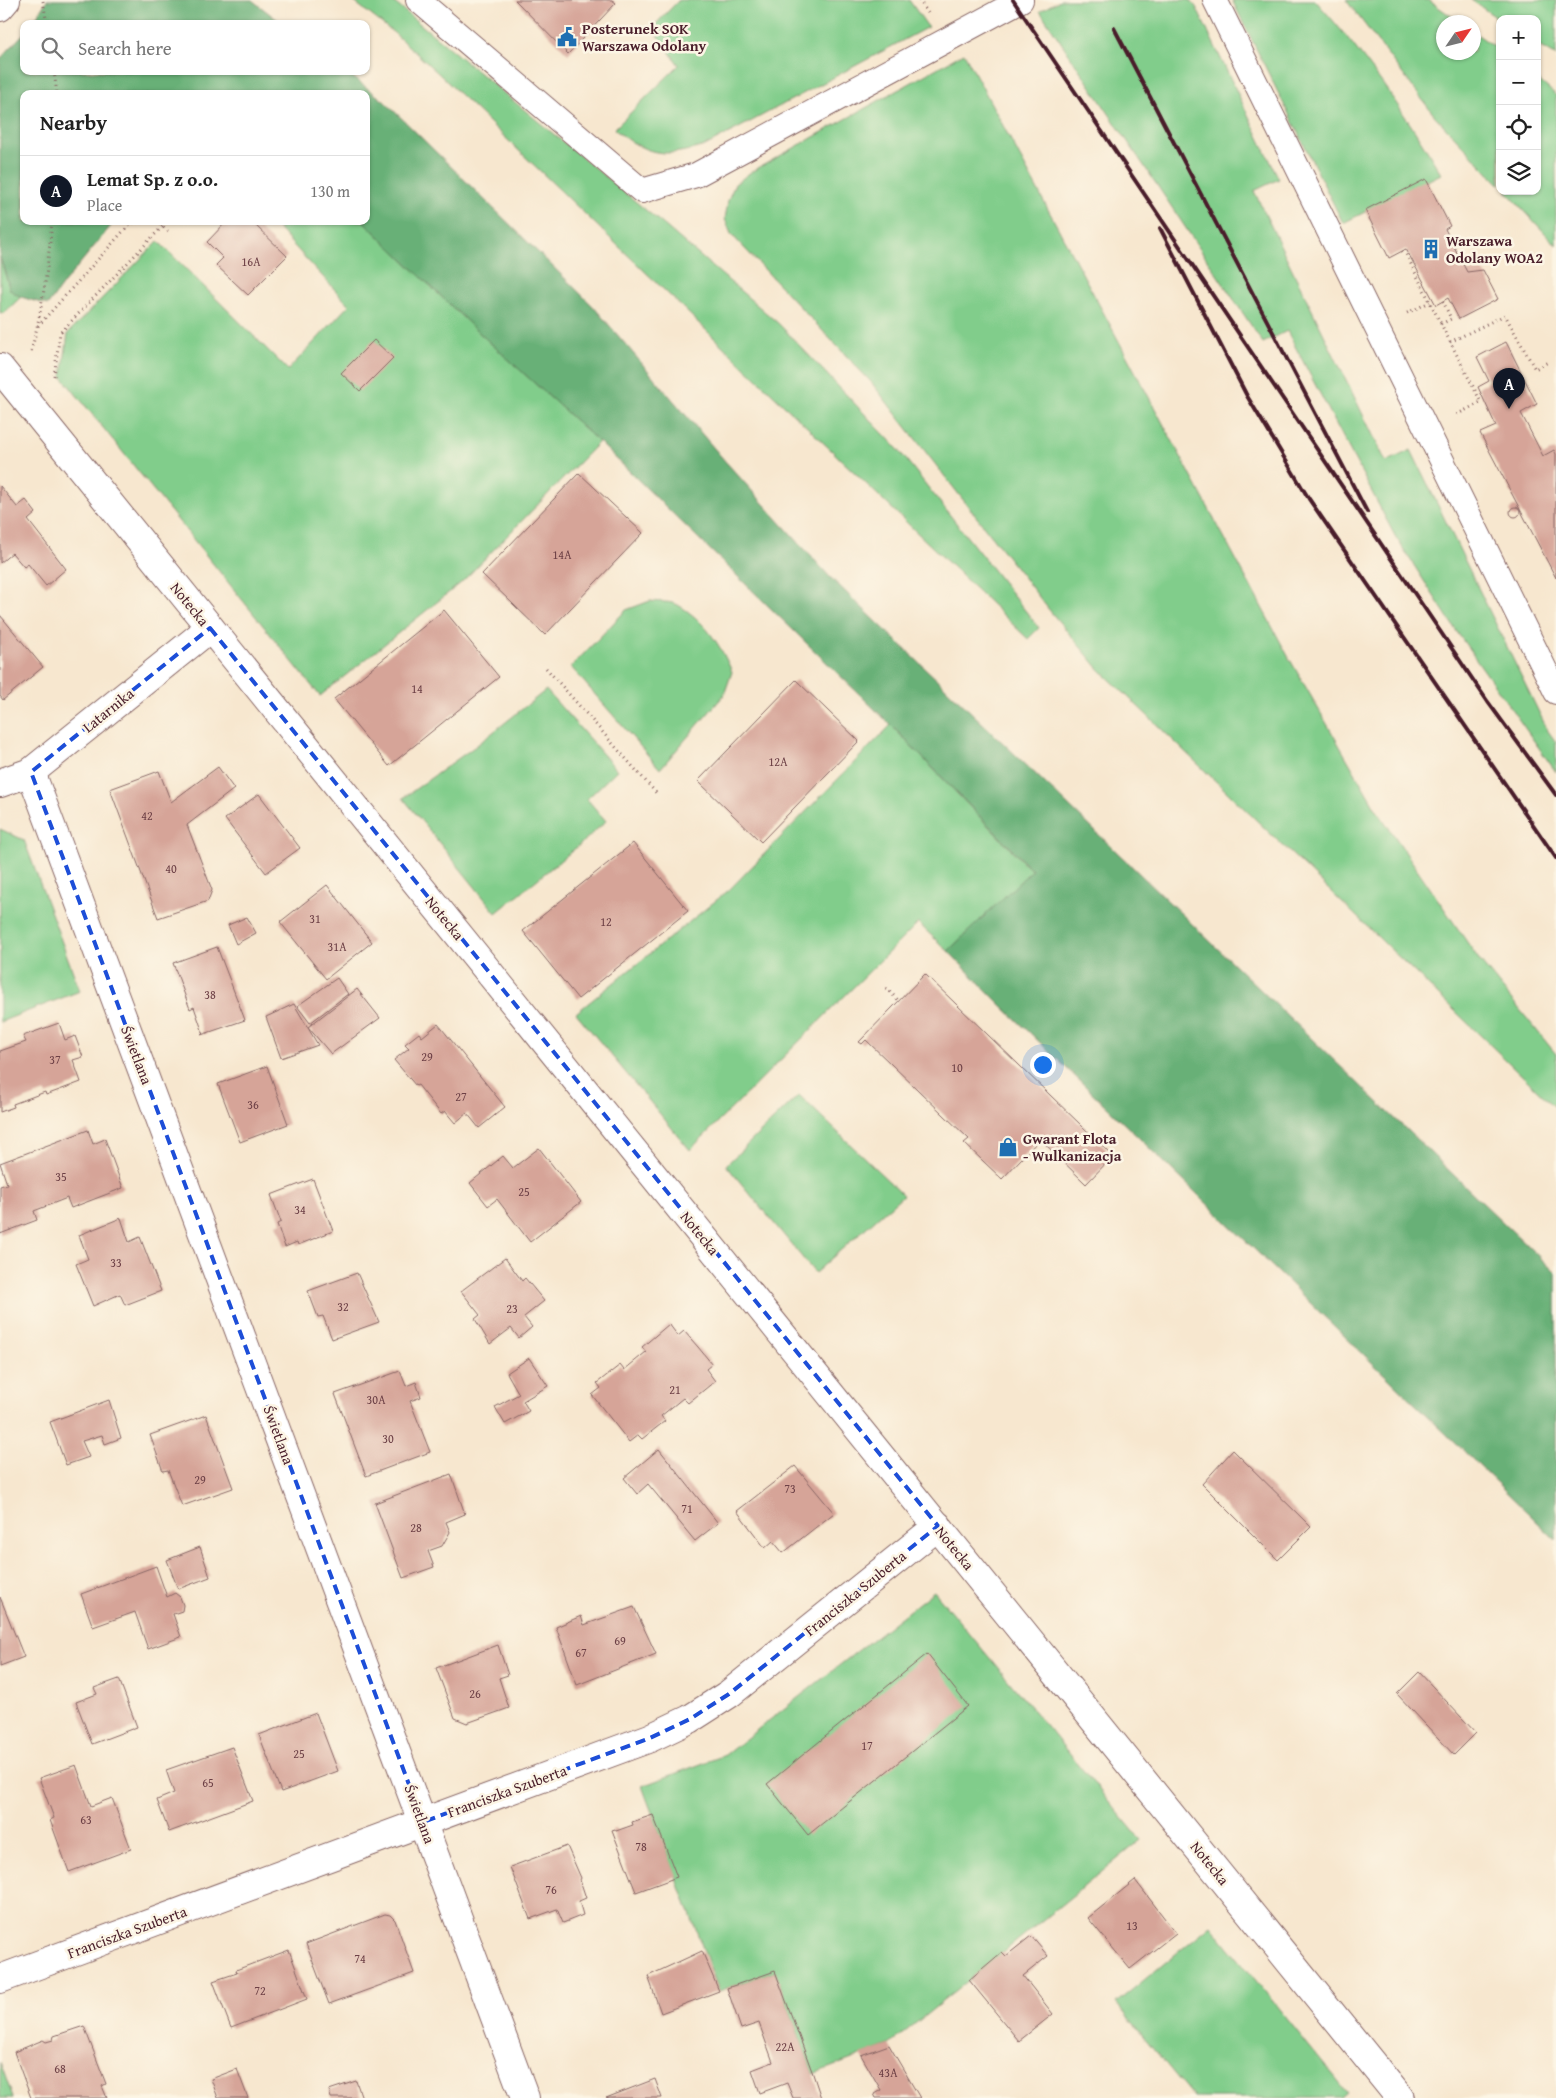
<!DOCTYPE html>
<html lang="en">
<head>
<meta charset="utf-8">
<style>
  :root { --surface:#fff; --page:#f6f6f6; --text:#222; --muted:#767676; --line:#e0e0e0; --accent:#111827 }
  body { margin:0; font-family:"Gentium Book Plus",serif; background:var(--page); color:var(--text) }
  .controls { position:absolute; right:15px; top:15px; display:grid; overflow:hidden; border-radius:10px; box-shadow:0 1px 4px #0004 }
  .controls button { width:45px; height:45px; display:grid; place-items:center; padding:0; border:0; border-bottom:1px solid var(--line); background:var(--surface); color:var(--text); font:25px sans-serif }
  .compass { position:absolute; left:1436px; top:15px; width:45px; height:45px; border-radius:50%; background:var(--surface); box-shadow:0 1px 4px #0004; rotate:55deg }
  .you { position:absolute; left:1042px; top:1064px; width:18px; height:18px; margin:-12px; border:4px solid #fff; border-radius:50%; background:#1a73e8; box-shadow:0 0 0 8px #1a73e833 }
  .badge { display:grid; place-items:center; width:32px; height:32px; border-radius:50%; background:var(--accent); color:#fff; font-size:16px; font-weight:700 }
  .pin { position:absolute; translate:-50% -41px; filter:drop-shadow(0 1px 2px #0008) }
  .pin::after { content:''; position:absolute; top:26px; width:18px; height:15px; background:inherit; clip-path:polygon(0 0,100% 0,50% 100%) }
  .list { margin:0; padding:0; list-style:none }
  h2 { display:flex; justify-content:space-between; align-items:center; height:65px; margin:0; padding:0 20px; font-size:21px }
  h2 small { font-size:16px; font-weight:400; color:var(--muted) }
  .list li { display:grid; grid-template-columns:32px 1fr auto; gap:15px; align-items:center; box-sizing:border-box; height:70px; padding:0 20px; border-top:1px solid var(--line) }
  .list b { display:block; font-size:19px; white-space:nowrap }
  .list p { margin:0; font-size:16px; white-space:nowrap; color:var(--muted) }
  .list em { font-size:16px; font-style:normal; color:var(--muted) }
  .icon { flex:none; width:28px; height:28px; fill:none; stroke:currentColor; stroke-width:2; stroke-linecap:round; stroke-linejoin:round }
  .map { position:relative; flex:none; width:1556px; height:2098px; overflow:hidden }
  .search { position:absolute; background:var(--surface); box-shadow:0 1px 4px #0004; left:20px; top:20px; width:350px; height:55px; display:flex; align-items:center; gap:12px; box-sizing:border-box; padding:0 18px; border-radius:10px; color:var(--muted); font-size:19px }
  .panel { position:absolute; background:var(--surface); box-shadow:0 1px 4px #0004; left:20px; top:90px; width:350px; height:135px; border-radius:10px }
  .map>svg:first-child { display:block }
  .green { fill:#81cd8b; stroke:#66765b }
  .forest { fill:#68b077; stroke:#596851 }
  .building { fill:#d6a498 }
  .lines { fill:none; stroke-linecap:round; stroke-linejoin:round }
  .lane-casing { stroke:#876564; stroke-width:26 }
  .street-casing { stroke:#876564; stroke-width:30 }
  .path { stroke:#876564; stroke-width:3; stroke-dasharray:1 4; stroke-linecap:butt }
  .lane { stroke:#fff; stroke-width:24 }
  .street { stroke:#fff; stroke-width:28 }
  .rail { stroke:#4a1f2b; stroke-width:4 }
  .marked { fill:none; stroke:#1d4ed8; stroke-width:4; stroke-dasharray:10 6; stroke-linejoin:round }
  .labels { text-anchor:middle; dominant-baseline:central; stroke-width:5; stroke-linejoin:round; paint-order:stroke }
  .number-label { font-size:12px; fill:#6d4046 }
  .poi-label { font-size:15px; font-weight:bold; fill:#4a1f2b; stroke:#fcf5e5; text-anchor:start }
  .street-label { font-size:15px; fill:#4a1f2b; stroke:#fcf5e5 }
</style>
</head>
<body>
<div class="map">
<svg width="1556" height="2098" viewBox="0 0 1556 2098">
  <rect width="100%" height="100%" fill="#fcf5e5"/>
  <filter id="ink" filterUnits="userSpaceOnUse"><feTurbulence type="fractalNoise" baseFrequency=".02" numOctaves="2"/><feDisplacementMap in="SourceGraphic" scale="10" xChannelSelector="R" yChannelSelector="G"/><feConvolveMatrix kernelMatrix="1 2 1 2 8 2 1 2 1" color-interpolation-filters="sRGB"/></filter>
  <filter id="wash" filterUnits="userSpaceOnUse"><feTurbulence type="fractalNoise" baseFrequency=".0096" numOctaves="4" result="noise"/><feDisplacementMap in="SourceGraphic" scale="20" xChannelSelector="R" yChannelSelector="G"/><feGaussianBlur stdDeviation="1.12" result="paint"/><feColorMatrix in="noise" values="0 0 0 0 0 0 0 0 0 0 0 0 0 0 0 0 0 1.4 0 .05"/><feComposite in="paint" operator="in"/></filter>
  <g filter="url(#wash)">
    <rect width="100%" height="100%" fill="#f7e7cf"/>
    <g class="green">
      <path d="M 352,0 L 391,0 L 664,225 L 779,324 L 897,448 L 1039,628 L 1028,639 L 438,73 L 394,33 Z"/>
      <path d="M 679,0 L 909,0 L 928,27 L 705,146 C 664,158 648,156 614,129 L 679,65 L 652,28 Z"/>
      <path d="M 1060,0 L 1190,0 L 1196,7 L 1279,179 L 1254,191 L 1386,462 L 1411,450 L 1548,731 L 1556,742 L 1556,772 L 1459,635 L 1395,536 L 1287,331 L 1263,343 L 1040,11 Z"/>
      <path d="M 1232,0 L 1315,0 C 1363,53 1405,112 1441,174 L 1343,223 Z"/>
      <path d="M 1346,0 L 1428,0 L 1460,22 L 1444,22 L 1444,52 L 1474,52 L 1474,32 L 1500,51 L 1500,185 L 1434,115 Z"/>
      <path d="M 1471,0 L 1556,0 L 1556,56 L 1537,45 L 1537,19 L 1500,20 Z"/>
      <path d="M 964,53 L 1289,658 L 1376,809 L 1480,961 L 1556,1054 L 1556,1108 L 1099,669 L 1050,611 L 871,382 L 731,234 L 725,219 L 728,200 L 735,184 L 751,172 Z"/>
      <path d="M 1537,79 L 1556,95 L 1556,245 L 1506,191 L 1537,191 Z"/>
      <path d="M 271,221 L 363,221 L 474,328 L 599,442 L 462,582 L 320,696 L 62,377 L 68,333 L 158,241 L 288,370 L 349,305 Z"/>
      <path d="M 0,257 L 10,290 L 21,297 L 4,313 L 0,313 Z"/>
      <path d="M 650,601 C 658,602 671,601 678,605 C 704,620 721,645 732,672 L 724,695 L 660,769 L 571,667 L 626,610 Z"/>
      <path d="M 546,690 L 617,770 L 587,799 L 606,821 L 583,842 L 496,913 L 403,798 L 477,745 Z"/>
      <path d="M 891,725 L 1032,871 L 948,951 L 918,923 L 690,1150 L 576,1013 L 729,890 Z"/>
      <path d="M 0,829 L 24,840 L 80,991 L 0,1022 Z"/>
      <path d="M 799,1095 L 903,1195 L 815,1273 L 726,1165 Z"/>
      <path d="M 934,1591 L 1141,1840 L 889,2045 L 813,2074 L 775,1971 L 719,1991 L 642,1786 L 725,1755 Z"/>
      <path d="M 1211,1925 L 1347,2093 L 1341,2098 L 1194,2098 L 1116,2003 Z"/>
      <path d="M 0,2062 L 13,2098 L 0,2098 Z"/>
    </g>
    <g class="forest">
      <path d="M 47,0 L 252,0 L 283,24 L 32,24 Z"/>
      <path d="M 24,33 L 24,71 L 345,71 L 384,101 L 592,305 L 725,461 L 829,576 L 1556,1273 L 1556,1540 L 999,1003 L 948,951 L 1032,870 L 891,725 L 599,442 L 474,328 L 363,221 L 366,221 L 366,94 L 24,94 L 24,221 L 115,221 L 64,283 L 48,305 L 21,297 L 10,290 L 0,257 L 0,59 Z"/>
    </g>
    <g id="blocks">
      <g class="building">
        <path d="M 515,0 L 612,0 L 616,3 L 568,54 Z"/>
        <path d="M 1426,179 L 1450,226 L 1445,229 L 1467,272 L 1483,270 L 1498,299 L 1459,319 L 1448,298 L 1436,305 L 1406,249 L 1389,258 L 1365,210 Z"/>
        <path d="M 227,221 L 251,221 L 287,256 L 248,295 L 216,265 L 223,258 L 207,242 Z"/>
        <path d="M 374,340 L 393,358 L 360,391 L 341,373 Z"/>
        <path d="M 1506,342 L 1537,404 L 1521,413 L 1543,456 L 1554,450 L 1556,454 L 1556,578 L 1480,433 L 1496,426 L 1478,387 L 1489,381 L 1477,357 Z"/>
        <path d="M 579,473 L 643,533 L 545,635 L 482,574 Z"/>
        <path d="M 0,486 L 17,507 L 26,500 L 36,513 L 28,520 L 66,569 L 46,586 L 28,564 L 24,567 L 12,553 L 0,563 Z"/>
        <circle cx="1515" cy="512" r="5"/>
        <path d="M 444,610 L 499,677 L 389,766 L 334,699 Z"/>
        <path d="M 0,615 L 43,667 L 3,700 L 0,696 Z"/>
        <path d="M 796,680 L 859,741 L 761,842 L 698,781 Z"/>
        <path d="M 218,767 L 234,789 L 187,825 L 212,890 L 208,901 L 158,918 L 110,789 L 159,771 L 171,802 Z"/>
        <path d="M 259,794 L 300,848 L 266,873 L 225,819 Z"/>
        <path d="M 633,843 L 688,911 L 578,999 L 523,931 Z"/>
        <path d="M 327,885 L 372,942 L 326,979 L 280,922 Z"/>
        <path d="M 247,917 L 256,933 L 236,944 L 228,925 Z"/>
        <path d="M 217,947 L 245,1020 L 201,1035 L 203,1033 L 194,1007 L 190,1009 L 173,963 Z"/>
        <path d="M 925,974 L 1113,1156 L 1086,1184 L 1040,1139 L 1002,1179 L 964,1143 L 969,1139 L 866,1040 L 862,1044 L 859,1042 Z"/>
        <path d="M 337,978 L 348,994 L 310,1023 L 297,1006 Z"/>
        <path d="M 357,989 L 380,1018 L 331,1054 L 308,1027 Z"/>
        <path d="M 294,1004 L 318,1045 L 281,1058 L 266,1017 Z"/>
        <path d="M 59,1023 L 65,1040 L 75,1036 L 83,1057 L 73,1060 L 81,1082 L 46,1095 L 45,1092 L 13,1104 L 14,1107 L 0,1112 L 0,1051 L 26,1042 L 23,1036 Z"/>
        <path d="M 438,1024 L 505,1107 L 479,1128 L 467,1113 L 455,1123 L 445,1111 L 441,1114 L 418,1085 L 416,1086 L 394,1060 L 409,1048 L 405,1044 L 419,1033 L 422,1037 Z"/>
        <path d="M 267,1066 L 288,1124 L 240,1142 L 218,1084 Z"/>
        <path d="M 88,1130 L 93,1144 L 105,1139 L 123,1188 L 71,1208 L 67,1198 L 34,1211 L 37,1220 L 0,1234 L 0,1186 L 7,1184 L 0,1163 Z"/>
        <path d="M 539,1148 L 581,1202 L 530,1242 L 497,1199 L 488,1206 L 470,1183 L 503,1156 L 513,1168 Z"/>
        <path d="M 313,1179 L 333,1231 L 298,1245 L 297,1242 L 285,1247 L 277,1224 L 281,1222 L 271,1195 Z"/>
        <path d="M 121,1218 L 129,1242 L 140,1237 L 161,1291 L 125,1305 L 120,1294 L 93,1306 L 76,1264 L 88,1259 L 79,1235 Z"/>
        <path d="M 505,1258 L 522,1281 L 525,1278 L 544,1301 L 524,1317 L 532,1327 L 519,1338 L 511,1328 L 490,1344 L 475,1319 L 480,1315 L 461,1291 Z"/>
        <path d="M 357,1273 L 379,1322 L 332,1339 L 323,1316 L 318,1317 L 308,1291 Z"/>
        <path d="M 669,1324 L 678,1336 L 684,1331 L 698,1347 L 712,1364 L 706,1369 L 715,1381 L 688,1403 L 683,1398 L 661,1416 L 665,1421 L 642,1439 L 638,1435 L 629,1442 L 592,1395 L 601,1388 L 597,1383 L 620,1365 L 624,1370 L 646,1352 L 642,1347 Z"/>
        <path d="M 529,1358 L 548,1386 L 523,1401 L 529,1411 L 505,1424 L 495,1407 L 519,1394 L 507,1373 Z"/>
        <path d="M 400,1371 L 406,1386 L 416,1382 L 421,1397 L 410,1401 L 430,1452 L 366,1476 L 335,1394 Z"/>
        <path d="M 109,1400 L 121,1438 L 105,1444 L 102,1435 L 82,1441 L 89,1457 L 66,1465 L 50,1422 Z"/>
        <path d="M 206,1415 L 233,1488 L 182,1506 L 168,1470 L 163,1471 L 150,1435 Z"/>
        <path d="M 659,1449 L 718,1523 L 695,1541 L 648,1484 L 637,1494 L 624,1478 Z"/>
        <path d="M 1233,1450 L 1311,1527 L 1278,1560 L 1202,1484 Z"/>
        <path d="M 795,1466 L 834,1513 L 783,1553 L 773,1541 L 765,1548 L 737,1511 Z"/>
        <path d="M 451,1474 L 465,1514 L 446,1522 L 450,1532 L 442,1546 L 428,1551 L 434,1567 L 403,1578 L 375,1503 Z"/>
        <path d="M 200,1547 L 210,1577 L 178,1589 L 167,1560 Z"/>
        <path d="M 156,1566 L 167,1597 L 175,1593 L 180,1597 L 183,1605 L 182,1611 L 173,1614 L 181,1637 L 148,1649 L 135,1612 L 93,1627 L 81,1594 Z"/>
        <path d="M 0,1597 L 24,1657 L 0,1666 Z"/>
        <path d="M 634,1607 L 656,1654 L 577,1685 L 556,1627 L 581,1616 L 584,1625 Z"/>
        <path d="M 498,1645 L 508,1675 L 499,1678 L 509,1708 L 467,1723 L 455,1718 L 436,1668 Z"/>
        <path d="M 927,1654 L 968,1706 L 808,1835 L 767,1784 Z"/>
        <path d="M 1419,1672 L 1476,1733 L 1454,1755 L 1397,1694 Z"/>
        <path d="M 119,1679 L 137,1727 L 92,1744 L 76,1702 L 97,1694 L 94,1688 Z"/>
        <path d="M 316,1713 L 338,1771 L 281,1792 L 259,1735 Z"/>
        <path d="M 232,1747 L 253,1801 L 169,1832 L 157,1800 L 174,1793 L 166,1770 Z"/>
        <path d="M 76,1765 L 91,1806 L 112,1798 L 131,1849 L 69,1872 L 50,1820 L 54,1818 L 39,1778 Z"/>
        <path d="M 653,1815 L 677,1877 L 636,1892 L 612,1830 L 615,1829 L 616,1831 L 633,1825 L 632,1822 Z"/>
        <path d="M 567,1846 L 581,1878 L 580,1880 L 586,1898 L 579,1901 L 583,1915 L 563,1923 L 557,1909 L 530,1919 L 510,1867 Z"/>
        <path d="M 1135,1880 L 1176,1933 L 1130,1969 L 1088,1918 Z"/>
        <path d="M 385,1914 L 390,1915 L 395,1920 L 414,1973 L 329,2004 L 306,1944 Z"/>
        <path d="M 1031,1936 L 1048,1956 L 1023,1976 L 1053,2014 L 1019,2041 L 969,1980 L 1002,1952 L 1006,1956 Z"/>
        <path d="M 289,1950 L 307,1999 L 231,2028 L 213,1981 L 237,1973 L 236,1970 Z"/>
        <path d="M 702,1951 L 719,1991 L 661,2013 L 648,1976 Z"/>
        <path d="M 775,1971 L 813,2074 L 821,2098 L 793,2098 L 787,2083 L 760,2093 L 752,2070 L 773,2062 L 759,2023 L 741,2029 L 727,1988 Z"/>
        <path d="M 84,2026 L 106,2084 L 102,2086 L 107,2098 L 31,2098 L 14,2052 L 43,2040 L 46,2042 L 53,2040 L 54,2036 Z"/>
        <path d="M 889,2045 L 920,2098 L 876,2098 L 874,2094 L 881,2090 L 861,2055 Z"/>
        <path d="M 237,2069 L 248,2098 L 218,2098 L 211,2079 Z"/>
        <path d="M 655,2079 L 662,2098 L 606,2098 Z"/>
        <path d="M 356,2081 L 362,2098 L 331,2098 L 329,2090 Z"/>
      </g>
    </g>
  </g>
  <g filter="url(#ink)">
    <use href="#blocks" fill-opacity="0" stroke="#876564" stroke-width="1"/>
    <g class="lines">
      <defs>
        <g id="lane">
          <path d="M 418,0 L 642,191 L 696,175 L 1021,0"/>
          <path d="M 1215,0 L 1556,692"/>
        </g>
        <g id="street">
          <path d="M 0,7 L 6,0"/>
          <path d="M 0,368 L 1400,2098"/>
          <path d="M 31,772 L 525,2098"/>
          <path d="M 0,783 L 31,772 L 210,628"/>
          <path d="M 0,1979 L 650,1738 L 690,1719 L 729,1694 L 938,1526"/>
        </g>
      </defs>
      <use href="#lane" class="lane-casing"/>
      <use href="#street" class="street-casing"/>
      <g class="path">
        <path d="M 919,0 L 928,13"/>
        <path d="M 43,1 L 47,24"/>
        <path d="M 54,71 L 57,94"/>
        <path d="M 156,221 L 168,231"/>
        <path d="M 1404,250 L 1441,324"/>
        <path d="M 1443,301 L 1451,319 L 1441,324 L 1481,402 L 1456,415"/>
        <path d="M 1407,313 L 1430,302"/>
        <path d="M 38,326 L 128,226 L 136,221"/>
        <path d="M 1450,342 L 1505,315 L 1535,369 L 1548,362"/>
        <path d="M 31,351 C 43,308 48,265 52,221"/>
        <path d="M 54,376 L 60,333 L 163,226"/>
        <path d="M 546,668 L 657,794"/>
        <path d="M 886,988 L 899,1001"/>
      </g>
      <use href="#lane" class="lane"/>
      <use href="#street" class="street"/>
      <g class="rail">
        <path d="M 1013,0 L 1488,702 L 1556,795"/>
        <path d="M 1114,28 L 1367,512"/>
        <path d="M 1160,228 L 1247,396 L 1309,499 L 1556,858"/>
      </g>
    </g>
  </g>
  <path class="marked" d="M 210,628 L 938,1526 L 729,1694 L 690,1719 L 650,1738 L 423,1822 L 31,772 Z"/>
  <defs>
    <symbol id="civic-bare" viewBox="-9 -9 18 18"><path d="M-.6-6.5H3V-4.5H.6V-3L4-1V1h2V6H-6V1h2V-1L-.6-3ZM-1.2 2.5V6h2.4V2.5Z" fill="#1f6fb2" stroke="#fcf5e5" stroke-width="2.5" paint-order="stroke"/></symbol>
    <symbol id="building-bare" viewBox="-9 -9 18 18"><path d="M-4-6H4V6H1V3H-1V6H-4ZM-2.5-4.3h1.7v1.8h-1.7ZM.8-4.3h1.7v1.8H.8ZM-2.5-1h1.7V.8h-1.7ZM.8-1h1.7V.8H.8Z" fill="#1f6fb2" stroke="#fcf5e5" stroke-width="2.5" paint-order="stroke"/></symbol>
    <symbol id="shop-bare" viewBox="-9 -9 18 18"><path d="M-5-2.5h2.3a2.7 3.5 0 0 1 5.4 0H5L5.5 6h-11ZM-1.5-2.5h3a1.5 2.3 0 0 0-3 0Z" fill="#1f6fb2" stroke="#fcf5e5" stroke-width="2.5" paint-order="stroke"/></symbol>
  </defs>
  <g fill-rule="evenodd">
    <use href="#civic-bare" x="553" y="23" width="28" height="28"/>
    <use href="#building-bare" x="1417" y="235" width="28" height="28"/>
    <use href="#shop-bare" x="994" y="1133" width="28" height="28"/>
  </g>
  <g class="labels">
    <g class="number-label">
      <text x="251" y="261">16A</text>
      <text x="562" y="554">14A</text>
      <text x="417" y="688">14</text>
      <text x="778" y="761">12A</text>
      <text x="147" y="815">42</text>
      <text x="171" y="868">40</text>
      <text x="315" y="918">31</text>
      <text x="606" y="921">12</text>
      <text x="337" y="946">31A</text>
      <text x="210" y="994">38</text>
      <text x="427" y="1056">29</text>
      <text x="55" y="1059">37</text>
      <text x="957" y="1067">10</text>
      <text x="461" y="1096">27</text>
      <text x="253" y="1104">36</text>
      <text x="61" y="1176">35</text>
      <text x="524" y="1191">25</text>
      <text x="300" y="1209">34</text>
      <text x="116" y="1262">33</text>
      <text x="343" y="1306">32</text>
      <text x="512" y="1308">23</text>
      <text x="675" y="1389">21</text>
      <text x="376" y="1399">30A</text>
      <text x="388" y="1438">30</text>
      <text x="200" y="1479">29</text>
      <text x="790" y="1488">73</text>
      <text x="687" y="1508">71</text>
      <text x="416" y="1527">28</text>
      <text x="620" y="1640">69</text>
      <text x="581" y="1652">67</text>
      <text x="475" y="1693">26</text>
      <text x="867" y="1745">17</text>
      <text x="299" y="1753">25</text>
      <text x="208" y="1782">65</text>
      <text x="86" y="1819">63</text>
      <text x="641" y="1846">78</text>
      <text x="551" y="1889">76</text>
      <text x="1132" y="1925">13</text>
      <text x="360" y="1958">74</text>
      <text x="260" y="1990">72</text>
      <text x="785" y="2046">22A</text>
      <text x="60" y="2068">68</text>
      <text x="888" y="2072">43A</text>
    </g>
    <g class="poi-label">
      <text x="582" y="28">Posterunek SOK<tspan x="582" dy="17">Warszawa Odolany</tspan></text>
      <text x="1446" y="240">Warszawa<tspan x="1446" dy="17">Odolany WOA2</tspan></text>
      <text x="1023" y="1138">Gwarant Flota<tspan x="1023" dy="17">- Wulkanizacja</tspan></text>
    </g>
    <g class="street-label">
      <text transform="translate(190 604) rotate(51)">Notecka</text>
      <text transform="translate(108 710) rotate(-39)">Latarnika</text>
      <text transform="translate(445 918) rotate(51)">Notecka</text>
      <text transform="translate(137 1055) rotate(69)">Świetlana</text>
      <text transform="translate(700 1233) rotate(51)">Notecka</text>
      <text transform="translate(279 1435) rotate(70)">Świetlana</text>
      <text transform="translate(955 1548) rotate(51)">Notecka</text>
      <text transform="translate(855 1593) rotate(-39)">Franciszka Szuberta</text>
      <text transform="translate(507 1791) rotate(-20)">Franciszka Szuberta</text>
      <text transform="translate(420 1814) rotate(70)">Świetlana</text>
      <text transform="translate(1210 1863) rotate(51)">Notecka</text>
      <text transform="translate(127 1932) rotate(-20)">Franciszka Szuberta</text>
    </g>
  </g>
</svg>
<div class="controls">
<button>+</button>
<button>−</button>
<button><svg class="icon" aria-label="locate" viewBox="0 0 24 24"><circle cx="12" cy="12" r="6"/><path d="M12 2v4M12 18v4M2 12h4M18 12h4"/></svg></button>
<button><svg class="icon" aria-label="layers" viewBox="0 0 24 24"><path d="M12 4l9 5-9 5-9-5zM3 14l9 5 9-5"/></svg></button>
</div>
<svg class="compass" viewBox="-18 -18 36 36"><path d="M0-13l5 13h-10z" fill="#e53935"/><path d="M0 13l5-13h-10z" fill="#767676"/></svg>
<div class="you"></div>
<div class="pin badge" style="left:1509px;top:409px">A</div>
<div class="search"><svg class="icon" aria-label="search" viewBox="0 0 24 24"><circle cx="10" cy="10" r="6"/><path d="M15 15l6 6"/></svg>Search here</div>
<section class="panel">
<h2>Nearby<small></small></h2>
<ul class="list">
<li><span class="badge">A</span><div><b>Lemat Sp. z o.o.</b><p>Place</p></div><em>130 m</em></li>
</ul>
</section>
</div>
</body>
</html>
